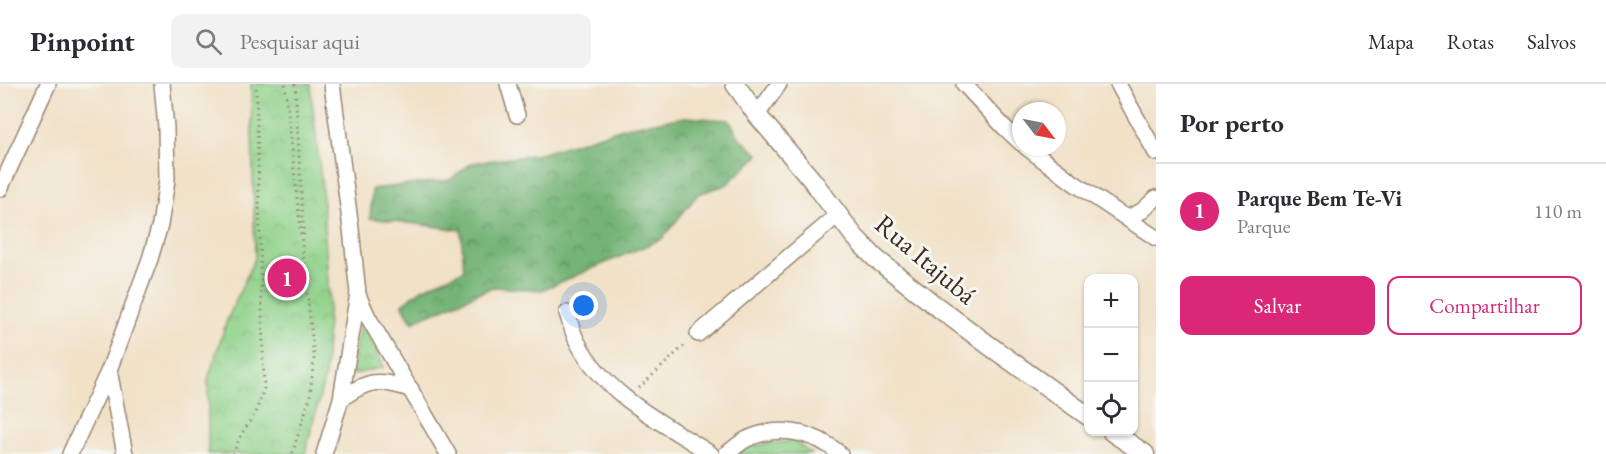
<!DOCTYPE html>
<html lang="pt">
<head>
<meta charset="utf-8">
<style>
  :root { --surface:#fff; --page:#f2f2f3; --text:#2b2b33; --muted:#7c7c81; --line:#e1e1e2; --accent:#db2777 }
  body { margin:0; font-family:"EB Garamond",serif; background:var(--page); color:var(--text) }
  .controls { position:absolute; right:18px; bottom:18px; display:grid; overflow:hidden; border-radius:12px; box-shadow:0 2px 4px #0004 }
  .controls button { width:54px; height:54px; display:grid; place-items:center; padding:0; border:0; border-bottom:2px solid var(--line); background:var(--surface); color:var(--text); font:30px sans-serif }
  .compass { position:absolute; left:1012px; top:18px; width:54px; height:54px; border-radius:50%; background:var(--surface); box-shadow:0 2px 4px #0004; rotate:122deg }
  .you { position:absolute; left:584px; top:222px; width:21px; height:21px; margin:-15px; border:4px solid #fff; border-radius:50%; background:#1a73e8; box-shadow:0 0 0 9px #1a73e833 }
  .badge { display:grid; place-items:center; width:39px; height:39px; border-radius:50%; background:var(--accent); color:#fff; font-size:20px; font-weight:700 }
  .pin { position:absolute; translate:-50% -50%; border:3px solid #fff; box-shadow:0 2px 6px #0006 }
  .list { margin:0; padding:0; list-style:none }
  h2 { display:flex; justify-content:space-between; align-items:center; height:78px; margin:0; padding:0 24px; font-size:26px }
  h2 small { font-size:20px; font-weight:400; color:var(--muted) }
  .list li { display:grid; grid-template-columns:39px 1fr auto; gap:18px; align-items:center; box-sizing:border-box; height:96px; padding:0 24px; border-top:2px solid var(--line) }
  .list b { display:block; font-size:22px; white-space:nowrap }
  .list p { margin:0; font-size:20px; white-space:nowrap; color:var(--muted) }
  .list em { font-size:20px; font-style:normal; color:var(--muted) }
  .actions { display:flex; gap:12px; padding:18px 24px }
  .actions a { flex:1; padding:14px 0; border:2px solid var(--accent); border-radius:12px; text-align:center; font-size:21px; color:var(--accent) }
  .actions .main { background:var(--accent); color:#fff }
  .icon { flex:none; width:33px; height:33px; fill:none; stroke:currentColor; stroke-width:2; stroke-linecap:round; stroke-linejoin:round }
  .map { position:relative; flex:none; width:1156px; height:370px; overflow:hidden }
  header { display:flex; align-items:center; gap:36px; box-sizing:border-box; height:84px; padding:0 30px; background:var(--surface); border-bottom:2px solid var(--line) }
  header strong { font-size:28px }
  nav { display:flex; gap:33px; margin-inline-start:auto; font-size:21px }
  .search { width:420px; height:54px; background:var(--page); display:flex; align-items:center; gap:15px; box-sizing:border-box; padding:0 21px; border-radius:12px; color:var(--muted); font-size:22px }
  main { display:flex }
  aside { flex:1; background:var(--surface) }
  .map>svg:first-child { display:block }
  .forest { fill:url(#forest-crowns); stroke:#586f4a; stroke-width:1.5 }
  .park { fill:url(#park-crowns); stroke:#667e54; stroke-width:1.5 }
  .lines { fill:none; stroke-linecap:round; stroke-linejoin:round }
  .minor-casing { stroke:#968672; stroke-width:18 }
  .tertiary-casing { stroke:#968672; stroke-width:21 }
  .path { stroke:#968672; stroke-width:3; stroke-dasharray:1.5 4.5; stroke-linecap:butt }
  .minor { stroke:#fff; stroke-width:15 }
  .tertiary { stroke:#fff; stroke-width:18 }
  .labels { text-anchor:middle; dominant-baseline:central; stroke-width:6; stroke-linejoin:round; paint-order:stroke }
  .street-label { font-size:27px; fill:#3b2a1e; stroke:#f6f6f2 }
</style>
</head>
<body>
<header>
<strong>Pinpoint</strong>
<div class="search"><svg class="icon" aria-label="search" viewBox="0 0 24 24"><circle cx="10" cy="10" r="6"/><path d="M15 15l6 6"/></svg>Pesquisar aqui</div>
<nav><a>Mapa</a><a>Rotas</a><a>Salvos</a></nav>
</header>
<main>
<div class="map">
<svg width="1156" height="370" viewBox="0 0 1156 370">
  <defs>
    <pattern id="forest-crowns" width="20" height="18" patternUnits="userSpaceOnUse" patternTransform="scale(1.5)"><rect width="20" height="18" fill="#74b476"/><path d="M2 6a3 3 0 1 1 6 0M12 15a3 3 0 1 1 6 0" fill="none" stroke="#609360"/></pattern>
    <pattern id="park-crowns" width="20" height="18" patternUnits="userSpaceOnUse" patternTransform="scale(1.5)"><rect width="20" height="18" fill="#90d28a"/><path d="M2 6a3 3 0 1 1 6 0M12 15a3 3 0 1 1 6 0" fill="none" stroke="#7db477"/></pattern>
  </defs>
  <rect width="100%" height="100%" fill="#f6f6f2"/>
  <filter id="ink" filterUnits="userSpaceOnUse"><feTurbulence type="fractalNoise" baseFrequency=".0167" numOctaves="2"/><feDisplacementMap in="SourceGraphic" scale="12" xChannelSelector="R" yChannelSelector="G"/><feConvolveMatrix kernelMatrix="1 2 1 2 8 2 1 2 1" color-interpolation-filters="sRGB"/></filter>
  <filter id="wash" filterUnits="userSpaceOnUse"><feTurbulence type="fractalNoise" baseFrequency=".008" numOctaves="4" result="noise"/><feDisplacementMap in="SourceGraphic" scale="24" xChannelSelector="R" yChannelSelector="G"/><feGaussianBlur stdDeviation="1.35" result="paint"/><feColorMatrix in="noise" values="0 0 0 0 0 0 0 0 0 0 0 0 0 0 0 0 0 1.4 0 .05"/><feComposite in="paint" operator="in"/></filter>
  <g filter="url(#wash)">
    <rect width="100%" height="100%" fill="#f1e1c7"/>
    <path class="forest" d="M 685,33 L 729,36 L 739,53 L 759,71 L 726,101 L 698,110 L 662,155 L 542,206 L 493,203 L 412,238 L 402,220 L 422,205 L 464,186 L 461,146 L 370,134 L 372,105 L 449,96 L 472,79 L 540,70 L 626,43 Z"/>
    <g class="park">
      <path d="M 251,0 L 310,0 L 322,103 L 329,214 L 325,292 L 305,370 L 208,370 L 208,295 L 227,236 L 255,174 Z"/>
      <path d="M 361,234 L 384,283 L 351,291 Z"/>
      <path d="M 793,357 L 812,370 L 738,370 L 749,362 Z"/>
    </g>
  </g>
  <g filter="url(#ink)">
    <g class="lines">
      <defs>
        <g id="minor">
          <path d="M 508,0 L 517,31"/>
          <path d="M 964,0 L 1004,43 L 1021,59"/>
          <path d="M 1118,0 L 1156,69"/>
          <path d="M 757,31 L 779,0"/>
          <path d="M 1026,63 L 1074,99 L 1156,154"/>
          <path d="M 0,105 L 48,0"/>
          <path d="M 1127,134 L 1142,127 L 1156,114"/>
          <path d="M 358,211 L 368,233 L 448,370"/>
          <path d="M 567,229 C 570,238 573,250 578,259 C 606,312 663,339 711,370"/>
          <path d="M 698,250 L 839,130"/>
          <path d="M 109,286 L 125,370"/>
          <path d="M 341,315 C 370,294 378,296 411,305"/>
          <path d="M 70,370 L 109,286 L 150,175 L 160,141 L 167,96 L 166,44 L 162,0"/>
          <path d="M 324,370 L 341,315 L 358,209 L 351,145 L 332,0"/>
          <path d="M 726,370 C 732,366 738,360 745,356 C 777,340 814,347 840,370"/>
        </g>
        <g id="tertiary">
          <path d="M 735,0 L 757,31 L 812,96 L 854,152 L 875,174 L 936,222 L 994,265 L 1088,332"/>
          <path d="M 1112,348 L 1145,370"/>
        </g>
      </defs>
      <use href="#minor" class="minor-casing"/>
      <use href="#tertiary" class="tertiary-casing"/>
      <g class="path">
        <path d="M 285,0 L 314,273 L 310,313 L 292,370"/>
        <path d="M 295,0 L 304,156"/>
        <path d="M 639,304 L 687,259"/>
        <path d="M 233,370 L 241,351 L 256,328 L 264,304 L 256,0"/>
      </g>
      <use href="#minor" class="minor"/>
      <use href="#tertiary" class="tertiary"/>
    </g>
  </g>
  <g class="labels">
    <g class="street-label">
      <text transform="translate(926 175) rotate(40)">Rua Itajubá</text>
    </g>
  </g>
</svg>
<div class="controls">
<button>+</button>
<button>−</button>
<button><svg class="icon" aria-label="locate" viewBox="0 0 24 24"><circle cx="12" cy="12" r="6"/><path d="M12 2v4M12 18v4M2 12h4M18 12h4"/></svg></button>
</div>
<svg class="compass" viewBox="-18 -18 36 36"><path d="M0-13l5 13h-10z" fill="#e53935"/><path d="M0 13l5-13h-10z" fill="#7c7c81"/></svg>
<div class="you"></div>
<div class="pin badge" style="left:287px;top:194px">1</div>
</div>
<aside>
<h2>Por perto<small></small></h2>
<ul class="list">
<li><span class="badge">1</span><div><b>Parque Bem Te-Vi</b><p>Parque</p></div><em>110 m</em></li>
</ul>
<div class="actions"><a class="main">Salvar</a><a>Compartilhar</a></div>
</aside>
</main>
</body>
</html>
